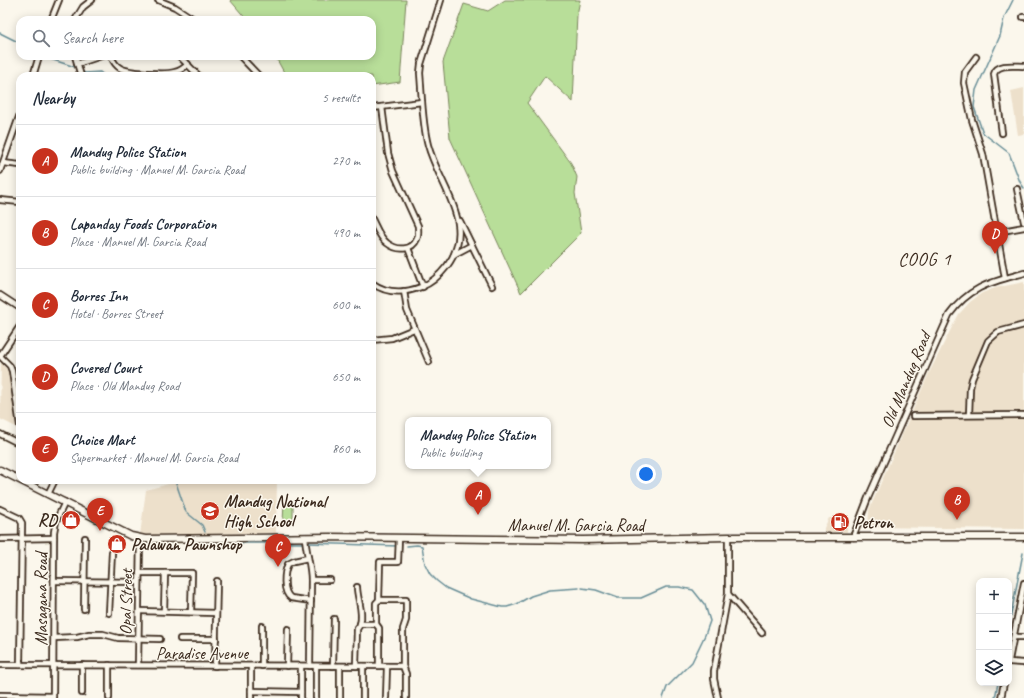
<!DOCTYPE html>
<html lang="en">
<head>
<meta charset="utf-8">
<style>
  :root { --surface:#fff; --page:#f2f2f3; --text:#1f2937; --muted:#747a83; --line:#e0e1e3; --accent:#c8321e }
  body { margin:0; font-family:Caveat,sans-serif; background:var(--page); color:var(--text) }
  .controls { position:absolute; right:12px; bottom:12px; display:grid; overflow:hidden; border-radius:8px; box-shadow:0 2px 10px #0003 }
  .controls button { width:36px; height:36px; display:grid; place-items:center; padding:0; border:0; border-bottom:1px solid var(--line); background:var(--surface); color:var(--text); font:20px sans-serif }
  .you { position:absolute; left:646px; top:474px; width:14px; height:14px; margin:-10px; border:3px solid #fff; border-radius:50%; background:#1a73e8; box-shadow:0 0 0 6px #1a73e833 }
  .badge { display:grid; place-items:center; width:26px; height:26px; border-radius:50%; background:var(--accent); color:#fff; font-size:13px; font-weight:700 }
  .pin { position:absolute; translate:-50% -33px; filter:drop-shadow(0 1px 2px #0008) }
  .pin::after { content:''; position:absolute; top:21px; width:14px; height:12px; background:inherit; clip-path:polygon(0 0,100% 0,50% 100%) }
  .popup { position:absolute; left:405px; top:417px; width:146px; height:52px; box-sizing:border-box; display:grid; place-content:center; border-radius:8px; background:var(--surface); filter:drop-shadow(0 1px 3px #0005); font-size:13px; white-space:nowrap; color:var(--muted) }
  .popup b { font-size:15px; color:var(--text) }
  .popup::after { content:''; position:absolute; left:50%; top:100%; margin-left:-8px; border:8px solid transparent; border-top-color:var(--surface) }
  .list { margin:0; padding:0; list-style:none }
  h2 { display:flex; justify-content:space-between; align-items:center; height:52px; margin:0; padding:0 16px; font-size:17px }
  h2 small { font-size:13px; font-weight:400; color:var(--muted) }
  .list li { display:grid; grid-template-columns:26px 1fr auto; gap:12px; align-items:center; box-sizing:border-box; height:72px; padding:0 16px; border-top:1px solid var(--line) }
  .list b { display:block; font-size:15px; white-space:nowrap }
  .list p { margin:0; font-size:13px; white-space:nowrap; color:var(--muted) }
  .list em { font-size:13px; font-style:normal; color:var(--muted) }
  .icon { flex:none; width:22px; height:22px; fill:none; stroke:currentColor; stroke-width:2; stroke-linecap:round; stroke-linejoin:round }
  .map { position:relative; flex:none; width:1024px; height:698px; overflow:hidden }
  .search { position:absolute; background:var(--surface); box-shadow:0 2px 10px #0003; left:16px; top:16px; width:360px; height:44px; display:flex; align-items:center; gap:10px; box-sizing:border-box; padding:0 14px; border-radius:12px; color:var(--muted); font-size:15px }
  .panel { position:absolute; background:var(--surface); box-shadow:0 2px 10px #0003; left:16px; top:72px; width:360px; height:412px; border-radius:12px }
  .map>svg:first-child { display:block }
  .built { fill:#ede0cb }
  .green { fill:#b8de99; stroke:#7a845c }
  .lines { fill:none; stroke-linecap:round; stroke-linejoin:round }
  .stream { stroke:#688e97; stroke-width:1.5 }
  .minor-casing { stroke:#3b2a1e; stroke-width:8 }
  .secondary-casing { stroke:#3b2a1e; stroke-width:9 }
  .minor { stroke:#fbf7ec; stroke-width:4.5 }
  .secondary { stroke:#fbf7ec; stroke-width:6 }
  .labels { text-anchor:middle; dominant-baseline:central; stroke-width:3; stroke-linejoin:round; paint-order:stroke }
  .street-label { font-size:17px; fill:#3b2a1e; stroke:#fbf7ec }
  .poi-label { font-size:17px; font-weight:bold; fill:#3b2a1e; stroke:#fbf7ec; text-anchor:start }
  .neighbourhood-label { font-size:18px; letter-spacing:1px; fill:#3b2a1e; stroke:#fbf7ec }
</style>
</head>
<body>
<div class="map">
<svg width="1024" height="698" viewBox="0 0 1024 698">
  <rect width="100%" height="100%" fill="#fbf7ec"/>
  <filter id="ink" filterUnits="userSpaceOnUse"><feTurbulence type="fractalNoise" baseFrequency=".025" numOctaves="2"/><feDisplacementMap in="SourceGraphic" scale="8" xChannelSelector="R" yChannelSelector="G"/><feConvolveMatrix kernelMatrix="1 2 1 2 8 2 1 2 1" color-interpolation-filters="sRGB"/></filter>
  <g filter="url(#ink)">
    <g class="built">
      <path d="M 1024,88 L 1024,134 L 1018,135 L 1011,91 Z"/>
      <path d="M 1024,282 L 1024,529 L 868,527 L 869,510 L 929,373 L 952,327 L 959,314 L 970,302 L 982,293 L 995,288 Z"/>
      <path d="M 1,362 L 9,372 L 16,427 L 0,419 Z"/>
      <path d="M 183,480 L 277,480 L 276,533 L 140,535 L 146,490 Z"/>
      <path d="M 829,518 L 847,518 L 847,532 L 824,532 L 824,528 Z"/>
    </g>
    <g class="green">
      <path d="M 230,0 L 406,0 L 400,82 L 372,86 L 372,76 L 286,76 L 275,56 L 372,56 L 372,20 L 247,20 Z"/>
      <path d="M 505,0 L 580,0 L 577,15 L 573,102 L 545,76 L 527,103 L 571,163 L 577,177 L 575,193 L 581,233 L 521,293 L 450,138 L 443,62 L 464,4 L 488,11 Z"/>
      <path d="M 284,503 L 293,503 L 293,522 L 283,522 Z"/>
    </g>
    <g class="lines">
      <g class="stream">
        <path d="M 1013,0 L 1004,18 L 1000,36 L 976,90 L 974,107 L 983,133 L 1009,153 L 1020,182 L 1024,188"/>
        <path d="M 0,33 L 20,43"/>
        <path d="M 41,56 L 75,67"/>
        <path d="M 83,72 L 85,73 L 100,72 L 105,76"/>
        <path d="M 175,480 L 186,512 L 202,525 L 205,532"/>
        <path d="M 308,543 L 398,546"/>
        <path d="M 209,544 L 220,546 L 246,543 L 304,543"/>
        <path d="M 407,546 L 417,545 L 422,546 L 425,564 L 430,574 L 437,581 L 446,588 L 471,599 L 502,607 L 507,607 L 517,604 L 531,596 L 550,590 L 579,588"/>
        <path d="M 582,588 L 596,590 L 618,598 L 641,598 L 666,587 L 679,587 L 693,590 L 705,605 L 710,621 L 705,635 L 692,662 L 667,687 L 663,698"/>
        <path d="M 1009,625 L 1023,553"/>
        <path d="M 995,698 L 998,683"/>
      </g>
      <defs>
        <g id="minor">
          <path d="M 158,0 L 175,7 L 195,20"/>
          <path d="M 1023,17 L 1024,17"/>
          <path d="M 51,20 L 59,0"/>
          <path d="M 75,20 L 83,7 L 92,0"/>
          <path d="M 75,56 L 81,76"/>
          <path d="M 111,56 C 113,61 115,65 120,68 C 128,73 166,75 175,72 C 180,71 184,68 188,64"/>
          <path d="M 179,56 L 199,76"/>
          <path d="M 240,56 L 259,76"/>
          <path d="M 976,57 L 965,72 L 964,83 L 972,120 L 983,154 L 1005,278"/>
          <path d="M 77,64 L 101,56"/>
          <path d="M 33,76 L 39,56"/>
          <path d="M 372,108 L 422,102"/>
          <path d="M 1002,133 L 994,74 C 997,63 1015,66 1024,66"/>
          <path d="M 3,163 L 20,165"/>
          <path d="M 0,171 L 20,114"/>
          <path d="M 1017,189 L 1024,222"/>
          <path d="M 0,200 L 20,202"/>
          <path d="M 372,219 C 376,227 380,238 387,243 C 397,251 412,251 417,239 C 419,235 418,230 418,226 L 393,171 L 388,153 L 382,107"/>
          <path d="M 460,221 L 492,286"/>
          <path d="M 997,232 L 1024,227"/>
          <path d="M 408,248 L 423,287"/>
          <path d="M 455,254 L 472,245"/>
          <path d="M 372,283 C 387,294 405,293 421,287 C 432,283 440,275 447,266 C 478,225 439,186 428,145 C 422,122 422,96 420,73 L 421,64 L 441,0"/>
          <path d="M 404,291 L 407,310 L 429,362"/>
          <path d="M 0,295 L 20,308"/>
          <path d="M 372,340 L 392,338 L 414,329"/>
          <path d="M 0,356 L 10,366 L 12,371 L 20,426"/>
          <path d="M 0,356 L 20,326"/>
          <path d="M 969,415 L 970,388 L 972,379 L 988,341 L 998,332 L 1024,325"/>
          <path d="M 913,416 L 1024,415"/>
          <path d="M 0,434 L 20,444"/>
          <path d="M 48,494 L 55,480"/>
          <path d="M 0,509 L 19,518 L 22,523 L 20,665"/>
          <path d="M 305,537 C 306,552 311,566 311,580 L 310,666"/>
          <path d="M 853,537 L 868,498 L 949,315 C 970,286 992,282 1024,273"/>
          <path d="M 0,539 L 54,538"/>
          <path d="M 308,558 L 294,561 L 288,564 C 284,572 282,592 291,598 L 311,601"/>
          <path d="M 139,573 L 192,573 L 191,612"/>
          <path d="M 311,580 L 330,580"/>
          <path d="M 54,581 L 139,582"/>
          <path d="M 728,594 L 762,633"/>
          <path d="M 379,600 L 406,600 L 406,620 L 403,629 L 403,666 L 406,674 L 406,698"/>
          <path d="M 84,609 L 85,538"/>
          <path d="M 139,611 L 216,613"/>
          <path d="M 164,611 L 165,573"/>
          <path d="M 109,613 L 112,552"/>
          <path d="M 360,624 L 376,624"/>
          <path d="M 1014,637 L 1024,637"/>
          <path d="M 54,638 L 77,637 L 89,634 L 103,634 L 118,638 L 160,639"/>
          <path d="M 180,639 L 216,639"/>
          <path d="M 1009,660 L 1024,583"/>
          <path d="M 1009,662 L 1024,663"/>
          <path d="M 0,665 L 403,666"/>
          <path d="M 138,665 L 140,538"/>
          <path d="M 215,666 L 217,581"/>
          <path d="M 262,666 L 262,626"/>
          <path d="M 287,666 L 288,629"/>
          <path d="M 316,666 L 316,698"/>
          <path d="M 333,666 L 334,619"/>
          <path d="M 356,666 L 357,629 C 358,627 360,626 360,624 C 364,613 357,598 357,587"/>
          <path d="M 379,666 L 379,628 L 376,624 L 376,603 L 379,600 L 380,562 L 398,562 L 399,538"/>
          <path d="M 251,691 L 301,692"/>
          <path d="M 82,693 L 82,665"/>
          <path d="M 0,695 L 53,696"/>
          <path d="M 53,698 L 54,532 L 56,521 L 65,502"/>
          <path d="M 109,698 L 109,665"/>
          <path d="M 251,698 L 251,666"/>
          <path d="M 301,698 L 301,666"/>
          <path d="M 340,698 L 340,666"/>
          <path d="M 363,698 L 363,666"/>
          <path d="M 386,698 L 387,666"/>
          <path d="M 718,698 L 714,679 L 714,671 L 728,594 L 728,537"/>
          <path d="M 1001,698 L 1004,683"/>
        </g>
        <path id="secondary" d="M 0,470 L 131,536 L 145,539 L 330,537 L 583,540 L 728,537 L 1024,537"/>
      </defs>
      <use href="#minor" class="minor-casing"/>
      <use href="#secondary" class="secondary-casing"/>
      <use href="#minor" class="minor"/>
      <use href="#secondary" class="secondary"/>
    </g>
  </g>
  <defs>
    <symbol id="school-disc" viewBox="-11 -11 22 22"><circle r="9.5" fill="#c8321e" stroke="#fbf7ec"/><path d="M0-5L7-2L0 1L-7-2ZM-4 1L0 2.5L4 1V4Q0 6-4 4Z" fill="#fff"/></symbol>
    <symbol id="shop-disc" viewBox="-11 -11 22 22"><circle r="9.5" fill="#c8321e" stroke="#fbf7ec"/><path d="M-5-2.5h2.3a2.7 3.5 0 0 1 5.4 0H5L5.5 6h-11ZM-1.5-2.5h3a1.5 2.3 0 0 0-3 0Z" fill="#fff"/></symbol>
    <symbol id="fuel-disc" viewBox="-11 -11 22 22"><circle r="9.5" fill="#c8321e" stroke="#fbf7ec"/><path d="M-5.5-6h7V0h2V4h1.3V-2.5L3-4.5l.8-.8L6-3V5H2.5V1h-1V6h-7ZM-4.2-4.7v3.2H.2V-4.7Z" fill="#fff"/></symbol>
  </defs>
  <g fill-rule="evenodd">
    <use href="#school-disc" x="199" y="500" width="22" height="22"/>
    <use href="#shop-disc" x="60" y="509" width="22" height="22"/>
    <use href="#fuel-disc" x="829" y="511" width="22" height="22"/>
    <use href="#shop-disc" x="106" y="533" width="22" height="22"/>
  </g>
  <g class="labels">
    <g class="street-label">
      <text transform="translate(906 380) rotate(-67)">Old Mandug Road</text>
      <text x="576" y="525">Manuel M. Garcia Road</text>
      <text transform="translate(41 599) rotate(-90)">Masagana Road</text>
      <text transform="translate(126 602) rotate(-89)">Opal Street</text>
      <text x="202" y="653">Paradise Avenue</text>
    </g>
    <g class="poi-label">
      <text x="224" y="501">Mandug National<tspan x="224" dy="20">High School</tspan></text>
      <text x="57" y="520" text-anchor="end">RD</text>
      <text x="854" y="522">Petron</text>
      <text x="131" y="544">Palawan Pawnshop</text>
    </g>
    <g class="neighbourhood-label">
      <text x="925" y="259">COOG 1</text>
    </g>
  </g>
</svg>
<div class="controls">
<button>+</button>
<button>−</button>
<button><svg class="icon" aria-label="layers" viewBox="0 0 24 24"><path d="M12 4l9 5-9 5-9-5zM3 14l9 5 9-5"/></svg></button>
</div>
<div class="you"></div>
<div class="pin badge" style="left:478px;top:515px">A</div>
<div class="popup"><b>Mandug Police Station</b>Public building</div>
<div class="pin badge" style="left:957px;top:520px">B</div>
<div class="pin badge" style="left:278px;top:567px">C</div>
<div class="pin badge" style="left:995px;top:254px">D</div>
<div class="pin badge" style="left:100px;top:531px">E</div>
<div class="search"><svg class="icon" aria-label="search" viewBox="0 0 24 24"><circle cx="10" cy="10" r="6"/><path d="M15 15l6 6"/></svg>Search here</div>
<section class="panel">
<h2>Nearby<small>5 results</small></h2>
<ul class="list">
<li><span class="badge">A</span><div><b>Mandug Police Station</b><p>Public building · Manuel M. Garcia Road</p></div><em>270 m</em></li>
<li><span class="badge">B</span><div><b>Lapanday Foods Corporation</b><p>Place · Manuel M. Garcia Road</p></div><em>490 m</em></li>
<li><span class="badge">C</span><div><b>Borres Inn</b><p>Hotel · Borres Street</p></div><em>600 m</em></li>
<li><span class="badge">D</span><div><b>Covered Court</b><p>Place · Old Mandug Road</p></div><em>650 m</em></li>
<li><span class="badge">E</span><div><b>Choice Mart</b><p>Supermarket · Manuel M. Garcia Road</p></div><em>860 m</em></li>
</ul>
</section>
</div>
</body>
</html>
